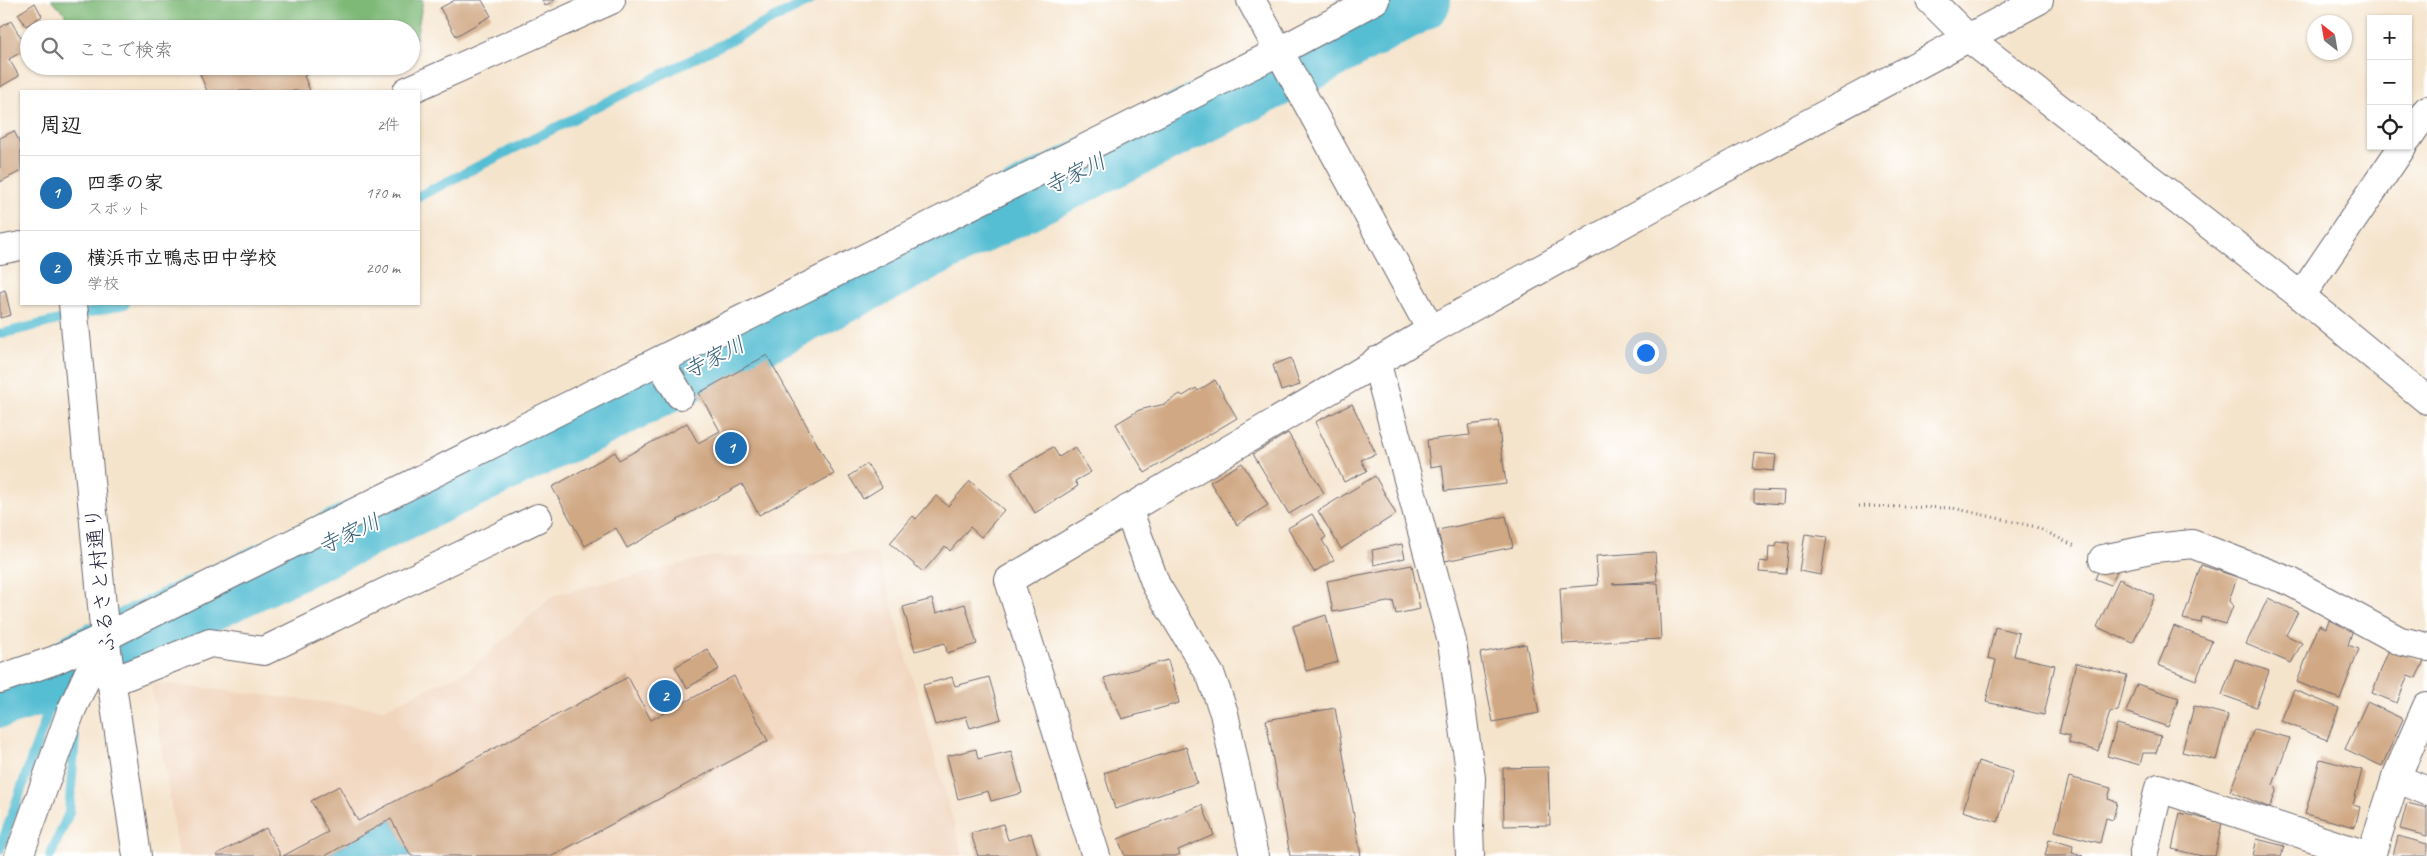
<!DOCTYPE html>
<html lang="ja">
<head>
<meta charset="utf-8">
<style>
  :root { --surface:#fff; --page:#f2f2f2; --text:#222; --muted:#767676; --line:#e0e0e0; --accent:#1f6fb2 }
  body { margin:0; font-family:Caveat,"Klee One",sans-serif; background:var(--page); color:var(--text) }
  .controls { position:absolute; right:15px; top:15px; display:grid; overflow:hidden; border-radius:0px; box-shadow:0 1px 4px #0004 }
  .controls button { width:45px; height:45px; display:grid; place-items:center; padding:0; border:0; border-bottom:1px solid var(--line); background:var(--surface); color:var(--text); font:25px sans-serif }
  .compass { position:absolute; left:2307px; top:15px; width:45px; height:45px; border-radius:50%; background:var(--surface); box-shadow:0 1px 4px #0004; rotate:329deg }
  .you { position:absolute; left:1645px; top:352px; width:18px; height:18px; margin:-12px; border:4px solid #fff; border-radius:50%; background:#1a73e8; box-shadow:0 0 0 8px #1a73e833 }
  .badge { display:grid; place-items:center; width:32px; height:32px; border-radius:50%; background:var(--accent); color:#fff; font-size:16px; font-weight:700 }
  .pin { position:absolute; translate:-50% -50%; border:2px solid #fff; box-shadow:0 1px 5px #0006 }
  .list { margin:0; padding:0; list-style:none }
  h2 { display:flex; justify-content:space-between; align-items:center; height:65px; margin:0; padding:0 20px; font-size:21px }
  h2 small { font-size:16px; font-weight:400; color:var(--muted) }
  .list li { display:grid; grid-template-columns:32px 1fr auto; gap:15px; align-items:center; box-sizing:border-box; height:75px; padding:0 20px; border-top:1px solid var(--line) }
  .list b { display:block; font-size:19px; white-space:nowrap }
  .list p { margin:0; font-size:16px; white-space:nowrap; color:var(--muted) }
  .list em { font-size:16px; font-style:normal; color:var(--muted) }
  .icon { flex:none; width:28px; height:28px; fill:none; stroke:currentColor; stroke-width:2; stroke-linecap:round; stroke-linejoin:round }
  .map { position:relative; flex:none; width:2427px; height:856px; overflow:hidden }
  .search { position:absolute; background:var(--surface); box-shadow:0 1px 4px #0004; left:20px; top:20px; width:400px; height:55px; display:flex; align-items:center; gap:12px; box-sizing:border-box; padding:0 18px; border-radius:28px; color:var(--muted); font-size:19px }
  .panel { position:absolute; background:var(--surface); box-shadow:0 1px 4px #0004; left:20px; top:90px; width:400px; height:215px; border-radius:0px }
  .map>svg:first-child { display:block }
  .built { fill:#f1d5bd }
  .forest { fill:#7fb978; stroke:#506e5a }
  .water { fill:#56bed3; stroke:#3c7087 }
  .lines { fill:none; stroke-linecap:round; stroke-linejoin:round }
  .stream { stroke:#56bed3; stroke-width:10 }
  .river { stroke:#56bed3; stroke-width:62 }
  .building { fill:#d0a884 }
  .minor-casing { stroke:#6c666e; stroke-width:30 }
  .path { stroke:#6c666e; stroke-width:3; stroke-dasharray:1 4; stroke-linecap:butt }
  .minor { stroke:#fff; stroke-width:28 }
  .labels { text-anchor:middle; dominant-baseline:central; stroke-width:4; stroke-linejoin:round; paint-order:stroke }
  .street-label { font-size:21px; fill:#22223b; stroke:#fff }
  .water-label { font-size:22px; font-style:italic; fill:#376078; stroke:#fff }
</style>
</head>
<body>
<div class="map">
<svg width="2427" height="856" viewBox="0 0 2427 856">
  <rect width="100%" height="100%" fill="#fff"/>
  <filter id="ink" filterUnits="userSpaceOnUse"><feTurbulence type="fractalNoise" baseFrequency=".02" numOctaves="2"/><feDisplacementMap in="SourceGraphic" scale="10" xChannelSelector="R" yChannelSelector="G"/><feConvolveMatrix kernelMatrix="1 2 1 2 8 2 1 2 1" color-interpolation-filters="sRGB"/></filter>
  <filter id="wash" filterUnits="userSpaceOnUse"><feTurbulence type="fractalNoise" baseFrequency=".0096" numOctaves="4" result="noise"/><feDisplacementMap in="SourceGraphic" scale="20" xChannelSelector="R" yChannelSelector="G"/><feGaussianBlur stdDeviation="1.12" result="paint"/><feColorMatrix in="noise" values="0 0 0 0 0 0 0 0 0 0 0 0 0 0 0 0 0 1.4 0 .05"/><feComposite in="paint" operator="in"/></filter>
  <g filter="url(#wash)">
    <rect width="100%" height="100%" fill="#f5e4cc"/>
    <path class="built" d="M 877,552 L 963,856 L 179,856 L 151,682 L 384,709 L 470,669 L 554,595 L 709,557 Z"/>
    <path class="forest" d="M 51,0 L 423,0 L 416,39 L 411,39 L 411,29 L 105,29 L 69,18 Z"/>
    <path class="water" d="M 391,819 L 411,856 L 325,856 Z"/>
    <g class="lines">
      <g class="stream">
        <path d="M 419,196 L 811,0"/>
        <path d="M 0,334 L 125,304"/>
        <path d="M 0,849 L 60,678"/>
        <path d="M 50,856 L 69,813 L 75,737"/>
      </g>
      <path class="river" d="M 0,697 L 60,678 L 81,661 L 591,420 L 1032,196 L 1305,62 L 1420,0"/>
    </g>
    <g id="blocks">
      <g class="building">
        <path d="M 455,0 L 482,0 L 491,16 L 456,36 L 440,8 Z"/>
        <path d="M 542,0 L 555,0 L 545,6 Z"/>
        <path d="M 35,3 L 42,16 L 26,26 L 18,14 Z"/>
        <path d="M 11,21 L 21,38 L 27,34 L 29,48 L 9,59 L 19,76 L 0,87 L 0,28 Z"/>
        <path d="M 220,66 L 223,66 L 226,74 L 245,66 L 310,66 L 313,72 L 304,76 L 310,91 L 207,91 L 200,74 Z"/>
        <path d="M 14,131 L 21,145 L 21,171 L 0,182 L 0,138 Z"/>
        <path d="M 5,290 L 11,315 L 0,318 L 0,292 Z"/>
        <path d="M 767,355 L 834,474 L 759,515 L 742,484 L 627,548 L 616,528 L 585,546 L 552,487 L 615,452 L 619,460 L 687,423 L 698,443 L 720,431 L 699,393 Z"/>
        <path d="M 1291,358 L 1300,385 L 1281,391 L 1273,365 Z"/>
        <path d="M 1215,380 L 1237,418 L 1145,473 L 1116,424 L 1139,410 L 1165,404 L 1180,394 L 1183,396 L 1196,388 L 1198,391 Z"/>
        <path d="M 1352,404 L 1376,454 L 1361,460 L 1367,471 L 1344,482 L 1315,422 Z"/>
        <path d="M 1498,421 L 1506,484 L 1445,491 L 1442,465 L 1430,467 L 1427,440 L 1470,435 L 1468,425 Z"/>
        <path d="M 1288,433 L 1324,493 L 1289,514 L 1253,454 Z"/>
        <path d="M 1053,447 L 1059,457 L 1075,447 L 1091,472 L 1075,481 L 1078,486 L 1035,513 L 1011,472 Z"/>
        <path d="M 1755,453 L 1776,455 L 1774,471 L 1753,469 Z"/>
        <path d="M 1242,463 L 1268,505 L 1237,525 L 1210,482 Z"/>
        <path d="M 867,464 L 882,487 L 863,499 L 849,476 Z"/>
        <path d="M 1375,476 L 1396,514 L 1341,549 L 1318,511 Z"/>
        <path d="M 970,481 L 1004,510 L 981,537 L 970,527 L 950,551 L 945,546 L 923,572 L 890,543 L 913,516 L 916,519 L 936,496 L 948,506 Z"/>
        <path d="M 1754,490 L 1784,491 L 1783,504 L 1754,502 Z"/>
        <path d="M 1312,514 L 1326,537 L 1322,540 L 1334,560 L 1314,572 L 1288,528 Z"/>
        <path d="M 1506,516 L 1513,547 L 1445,561 L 1438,530 Z"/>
        <path d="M 1805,534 L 1827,537 L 1821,575 L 1799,571 Z"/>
        <path d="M 1777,542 L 1789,543 L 1786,574 L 1759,572 L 1760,561 L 1768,562 L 1769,546 L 1776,547 Z"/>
        <path d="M 1402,544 L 1405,558 L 1374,565 L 1372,550 Z"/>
        <path d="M 1655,552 L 1657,581 L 1612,584 L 1658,583 L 1661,639 L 1563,644 L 1560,588 L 1598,585 L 1596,556 Z"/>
        <path d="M 2101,564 L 2117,571 L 2111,585 L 2095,579 Z"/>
        <path d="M 1412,565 L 1420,609 L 1396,614 L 1393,601 L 1333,612 L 1327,581 Z"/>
        <path d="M 2201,565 L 2237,577 L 2229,601 L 2233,606 L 2226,624 L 2202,617 L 2201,623 L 2183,619 Z"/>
        <path d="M 2119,579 L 2155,596 L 2133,643 L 2097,627 Z"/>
        <path d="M 2268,598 L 2298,612 L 2286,635 L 2302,643 L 2291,663 L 2246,644 Z"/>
        <path d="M 932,599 L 936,613 L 965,604 L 977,644 L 947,653 L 945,643 L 915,651 L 903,607 Z"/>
        <path d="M 1326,615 L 1338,662 L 1306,671 L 1293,626 Z"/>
        <path d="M 2329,620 L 2353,629 L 2348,645 L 2359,649 L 2340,699 L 2297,682 L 2319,625 L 2326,628 Z"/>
        <path d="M 2174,626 L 2212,641 L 2196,680 L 2158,665 Z"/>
        <path d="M 1995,627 L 2019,633 L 2014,656 L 2055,665 L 2044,715 L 1986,702 L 1996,660 L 1988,658 Z"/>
        <path d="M 1526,644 L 1539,713 L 1493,722 L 1480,653 Z"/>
        <path d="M 2390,647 L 2424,661 L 2416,678 L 2408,675 L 2397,703 L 2372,693 Z"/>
        <path d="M 707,649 L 719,669 L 687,688 L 675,667 Z"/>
        <path d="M 2235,659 L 2269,671 L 2256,707 L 2222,695 Z"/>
        <path d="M 1168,660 L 1179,703 L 1122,719 L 1104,678 Z"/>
        <path d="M 2076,663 L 2127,675 L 2118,711 L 2110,712 L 2098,751 L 2069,743 L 2069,736 L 2059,733 Z"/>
        <path d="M 734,676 L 768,741 L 552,856 L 411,856 L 391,819 L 325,856 L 283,856 L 328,832 L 311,801 L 339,786 L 358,821 L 628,677 L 651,720 Z"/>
        <path d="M 952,677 L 955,686 L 989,677 L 1001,719 L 970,728 L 966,716 L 935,725 L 923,685 Z"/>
        <path d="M 2137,684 L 2179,698 L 2168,727 L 2126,712 Z"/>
        <path d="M 2294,690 L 2339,708 L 2327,740 L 2281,721 Z"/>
        <path d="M 2367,702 L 2403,719 L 2382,766 L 2345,749 Z"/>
        <path d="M 2194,706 L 2228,715 L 2216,760 L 2182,752 Z"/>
        <path d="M 1335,708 L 1361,856 L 1290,856 L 1266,720 Z"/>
        <path d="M 2117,724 L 2161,736 L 2156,753 L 2143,753 L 2140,765 L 2107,756 Z"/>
        <path d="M 2254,729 L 2290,738 L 2273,785 L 2277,789 L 2270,808 L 2230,791 Z"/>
        <path d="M 1186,747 L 1197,783 L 1115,809 L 1104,773 Z"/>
        <path d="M 976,749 L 978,759 L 1011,751 L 1022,793 L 991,801 L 988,791 L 958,799 L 947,756 Z"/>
        <path d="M 2320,759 L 2362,770 L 2353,805 L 2360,807 L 2355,827 L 2305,814 Z"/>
        <path d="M 1978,761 L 2013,772 L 1998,822 L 1963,811 Z"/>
        <path d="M 1548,767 L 1550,825 L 1504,826 L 1503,768 Z"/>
        <path d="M 2069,777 L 2111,788 L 2108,799 L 2117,802 L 2113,820 L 2106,818 L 2100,843 L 2055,831 Z"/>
        <path d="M 2407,803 L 2427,808 L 2427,836 L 2400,829 Z"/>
        <path d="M 1202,805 L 1214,835 L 1178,850 L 1180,854 L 1176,856 L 1125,856 L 1118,839 Z"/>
        <path d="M 2180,813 L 2222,823 L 2215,856 L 2202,856 L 2172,849 Z"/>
        <path d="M 1003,824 L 1008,840 L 1031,833 L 1038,856 L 978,856 L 971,833 Z"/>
        <path d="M 266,828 L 281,856 L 217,856 L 217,854 Z"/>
        <path d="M 2398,836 L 2427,844 L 2427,856 L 2393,856 Z"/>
        <path d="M 2049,839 L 2073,846 L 2072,853 L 2083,856 L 2045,856 Z"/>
        <path d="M 2257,839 L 2284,846 L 2281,856 L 2253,856 Z"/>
      </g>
    </g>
  </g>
  <g filter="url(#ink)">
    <use href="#blocks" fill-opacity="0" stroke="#6c666e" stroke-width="1"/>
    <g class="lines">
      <defs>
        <g id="minor">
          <path d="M 1251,0 L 1431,330"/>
          <path d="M 1930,0 L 1967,37 L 2301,296 L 2427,400"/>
          <path d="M 407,91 L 611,0"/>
          <path d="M 2408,138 L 2427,110"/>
          <path d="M 0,250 L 21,246"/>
          <path d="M 2301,296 L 2403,146"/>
          <path d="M 73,304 L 105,637 L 137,856"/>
          <path d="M 659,361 L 680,395"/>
          <path d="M 1376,361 L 1452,642 L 1471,778 L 1469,827 L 1470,856"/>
          <path d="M 1128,509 L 1156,585 L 1211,676 L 1224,713 L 1254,856"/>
          <path d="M 2103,559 L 2155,548 L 2192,544 L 2289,581 L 2400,641 L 2427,647"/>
          <path d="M 0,679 L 55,660 L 105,637 L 1278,52 L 1375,0"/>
          <path d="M 111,682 L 210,643 L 264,651 L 538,518"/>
          <path d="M 2396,778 L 2427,791"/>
          <path d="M 19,856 L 71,711 L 105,637"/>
          <path d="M 1096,856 L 1009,580 L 1431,330 L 1671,197 L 2039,0"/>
          <path d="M 2143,856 L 2159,788 L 2370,856"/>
          <path d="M 2371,856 L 2396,778 L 2427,706"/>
        </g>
      </defs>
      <use href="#minor" class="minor-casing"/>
      <path class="path" d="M 1859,506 L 1953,508 L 2036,527 L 2075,546"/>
      <use href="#minor" class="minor"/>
    </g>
  </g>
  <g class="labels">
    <g class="street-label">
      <text transform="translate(100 580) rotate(-96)">ふるさと村通り</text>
    </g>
    <g class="water-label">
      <text transform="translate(1075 174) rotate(-26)">寺家川</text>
      <text transform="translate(714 358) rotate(-27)">寺家川</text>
      <text transform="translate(349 534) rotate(-25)">寺家川</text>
    </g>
  </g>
</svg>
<div class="controls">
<button>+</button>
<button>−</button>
<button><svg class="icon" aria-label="locate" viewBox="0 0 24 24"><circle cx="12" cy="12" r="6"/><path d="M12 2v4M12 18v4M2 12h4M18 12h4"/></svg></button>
</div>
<svg class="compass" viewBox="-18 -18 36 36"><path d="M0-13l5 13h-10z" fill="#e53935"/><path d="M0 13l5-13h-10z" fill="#767676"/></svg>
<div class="you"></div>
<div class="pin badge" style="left:731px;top:448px">1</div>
<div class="pin badge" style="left:665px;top:696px">2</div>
<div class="search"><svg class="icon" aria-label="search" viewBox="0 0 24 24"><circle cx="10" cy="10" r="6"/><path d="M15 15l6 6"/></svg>ここで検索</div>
<section class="panel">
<h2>周辺<small>2件</small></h2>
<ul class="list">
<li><span class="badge">1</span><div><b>四季の家</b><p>スポット</p></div><em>170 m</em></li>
<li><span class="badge">2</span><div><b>横浜市立鴨志田中学校</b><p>学校</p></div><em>200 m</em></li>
</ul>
</section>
</div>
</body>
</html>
